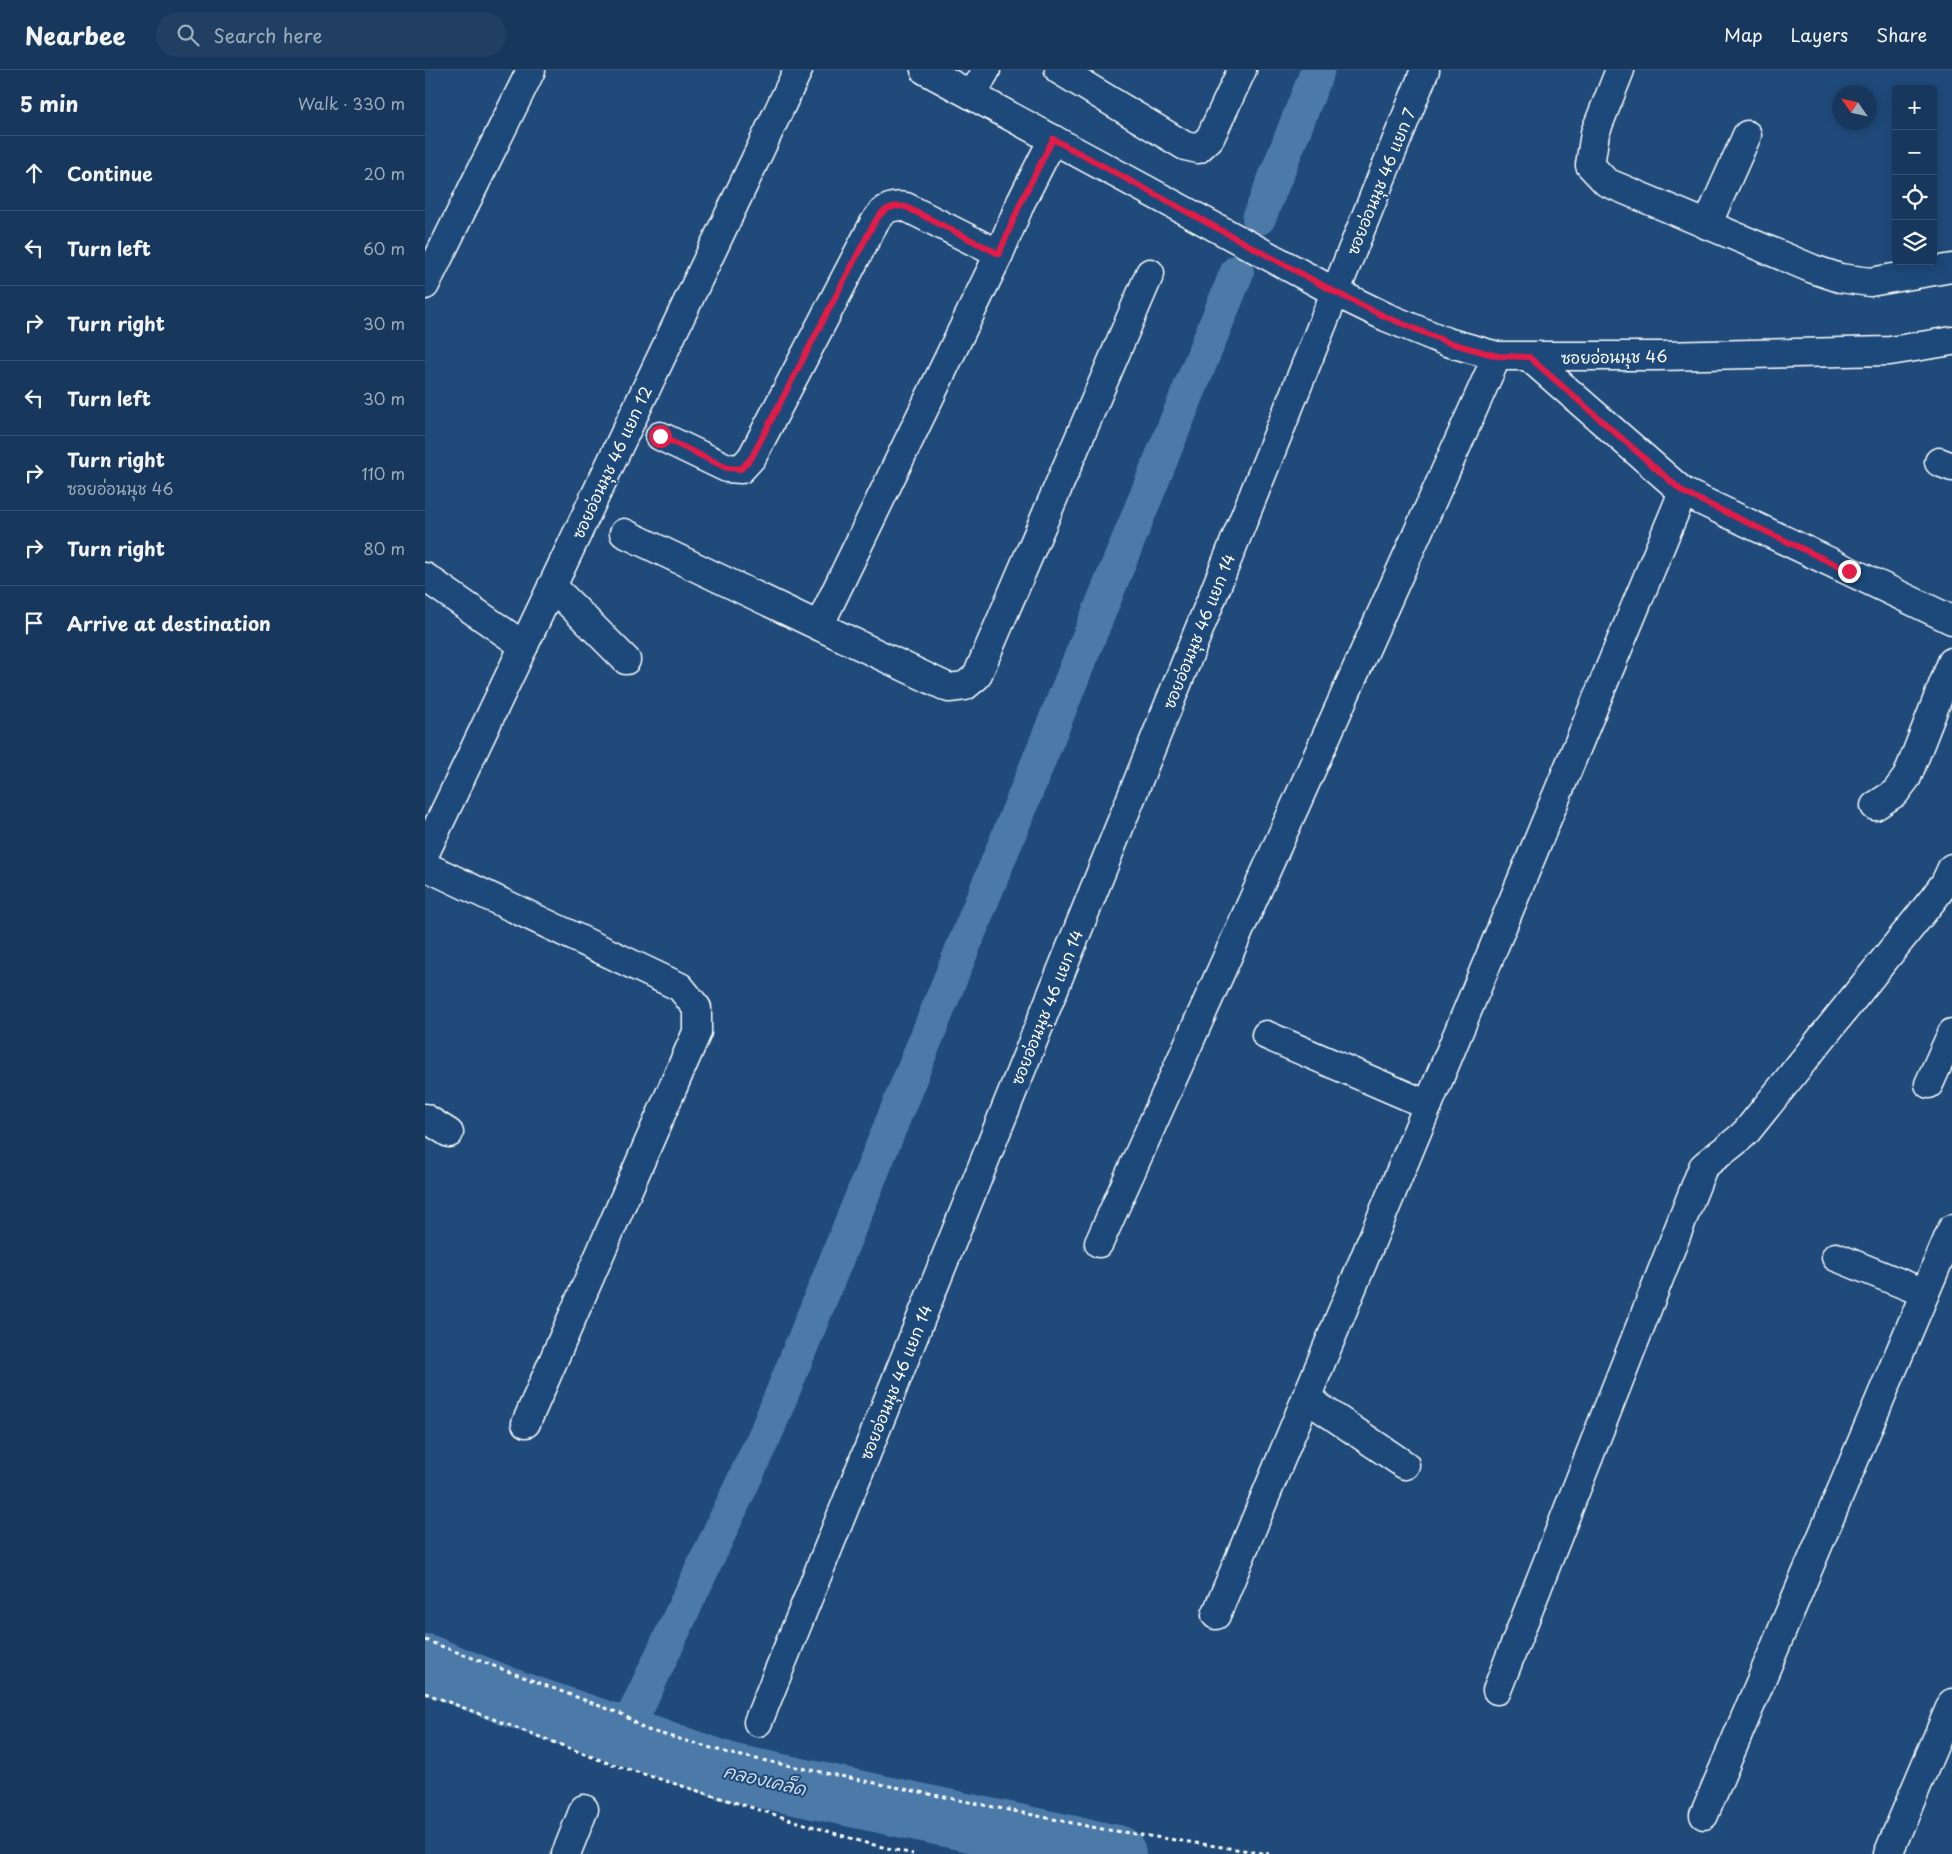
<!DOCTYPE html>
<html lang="en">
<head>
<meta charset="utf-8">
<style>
  :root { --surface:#17385c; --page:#203f62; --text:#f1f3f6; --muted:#9eacbb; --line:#365272 }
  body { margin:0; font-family:"Playpen Sans","Playpen Sans Thai",sans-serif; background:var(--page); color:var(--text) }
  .controls { position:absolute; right:15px; top:15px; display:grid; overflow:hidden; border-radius:5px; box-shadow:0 2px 12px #0003 }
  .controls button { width:45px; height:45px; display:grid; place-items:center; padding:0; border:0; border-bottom:1px solid var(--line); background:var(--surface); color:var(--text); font:25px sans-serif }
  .compass { position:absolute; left:1407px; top:15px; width:45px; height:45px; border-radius:50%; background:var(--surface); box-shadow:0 2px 12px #0003; rotate:304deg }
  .stop { position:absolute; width:15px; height:15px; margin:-11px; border:4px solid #e11d48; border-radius:50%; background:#fff }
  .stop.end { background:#e11d48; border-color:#fff; box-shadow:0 1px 5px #0008 }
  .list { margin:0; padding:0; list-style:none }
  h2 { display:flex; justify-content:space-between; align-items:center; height:65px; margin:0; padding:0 20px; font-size:21px }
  h2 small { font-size:16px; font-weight:400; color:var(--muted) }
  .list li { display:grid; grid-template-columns:32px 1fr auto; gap:15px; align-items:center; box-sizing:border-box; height:75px; padding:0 20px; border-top:1px solid var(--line) }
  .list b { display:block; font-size:19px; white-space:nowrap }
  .list p { margin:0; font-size:16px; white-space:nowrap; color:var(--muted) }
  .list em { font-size:16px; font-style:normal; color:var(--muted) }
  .icon { flex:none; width:28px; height:28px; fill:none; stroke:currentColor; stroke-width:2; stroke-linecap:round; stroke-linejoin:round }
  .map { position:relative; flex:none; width:1527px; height:1784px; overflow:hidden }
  header { display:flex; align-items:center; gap:30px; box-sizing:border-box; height:70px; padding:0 25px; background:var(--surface); border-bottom:1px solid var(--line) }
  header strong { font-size:24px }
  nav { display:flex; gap:28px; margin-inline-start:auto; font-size:18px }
  .search { width:350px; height:45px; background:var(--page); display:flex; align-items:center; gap:12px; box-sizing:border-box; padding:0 18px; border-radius:28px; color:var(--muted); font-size:19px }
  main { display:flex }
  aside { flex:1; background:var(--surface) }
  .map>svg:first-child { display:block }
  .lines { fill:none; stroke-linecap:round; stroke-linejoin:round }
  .canal { stroke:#4c79a8; stroke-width:34 }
  .river { stroke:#4c79a8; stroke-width:58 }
  .minor-casing { stroke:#fff; stroke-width:31 }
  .path { stroke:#fff; stroke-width:3; stroke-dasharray:4 4; stroke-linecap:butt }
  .minor { stroke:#1f4a7a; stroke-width:28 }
  .route { stroke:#e11d48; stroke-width:6 }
  .labels { text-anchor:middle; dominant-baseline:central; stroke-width:4; stroke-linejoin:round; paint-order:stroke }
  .street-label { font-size:16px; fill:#fff; stroke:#1f4a7a }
  .water-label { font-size:18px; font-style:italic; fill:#d2dee9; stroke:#1f4a7a }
</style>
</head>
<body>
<header>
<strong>Nearbee</strong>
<div class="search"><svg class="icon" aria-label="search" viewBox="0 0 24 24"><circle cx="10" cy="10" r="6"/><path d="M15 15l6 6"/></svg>Search here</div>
<nav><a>Map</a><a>Layers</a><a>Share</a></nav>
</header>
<main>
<aside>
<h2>5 min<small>Walk · 330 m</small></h2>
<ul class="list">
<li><svg class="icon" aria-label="ahead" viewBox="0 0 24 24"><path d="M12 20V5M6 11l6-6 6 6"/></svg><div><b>Continue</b></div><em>20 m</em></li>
<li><svg class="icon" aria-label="left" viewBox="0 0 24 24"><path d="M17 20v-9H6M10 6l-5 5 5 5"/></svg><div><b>Turn left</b></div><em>60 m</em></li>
<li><svg class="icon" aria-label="right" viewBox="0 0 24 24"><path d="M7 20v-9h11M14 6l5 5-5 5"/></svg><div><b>Turn right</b></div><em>30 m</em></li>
<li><svg class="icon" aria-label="left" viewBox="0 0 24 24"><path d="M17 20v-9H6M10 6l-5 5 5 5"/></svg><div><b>Turn left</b></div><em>30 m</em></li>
<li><svg class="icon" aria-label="right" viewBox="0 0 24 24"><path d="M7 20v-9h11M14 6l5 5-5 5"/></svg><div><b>Turn right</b><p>ซอยอ่อนนุช 46</p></div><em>110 m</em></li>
<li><svg class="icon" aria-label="right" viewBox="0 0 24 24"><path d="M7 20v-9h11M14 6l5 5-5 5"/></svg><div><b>Turn right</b></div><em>80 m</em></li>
<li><svg class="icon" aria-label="arrive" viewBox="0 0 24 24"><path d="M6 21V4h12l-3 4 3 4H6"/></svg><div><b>Arrive at destination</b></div></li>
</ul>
</aside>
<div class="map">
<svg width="1527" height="1784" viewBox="0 0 1527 1784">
  <rect width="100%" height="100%" fill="#1f4a7a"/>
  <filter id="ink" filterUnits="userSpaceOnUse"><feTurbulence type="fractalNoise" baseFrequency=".02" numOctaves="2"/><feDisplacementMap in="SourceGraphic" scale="10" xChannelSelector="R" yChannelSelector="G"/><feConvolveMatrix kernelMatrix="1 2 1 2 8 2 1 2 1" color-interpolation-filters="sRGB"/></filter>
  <g filter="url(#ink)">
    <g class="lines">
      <g class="canal">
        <path d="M 834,148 L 893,0"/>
        <path d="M 199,1666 L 341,1363 L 812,202"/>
      </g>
      <path class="river" d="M 0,1593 L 92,1630 L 304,1702 L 692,1784"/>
      <defs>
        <g id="minor">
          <path d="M 500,0 L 910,222 L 961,247 L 1022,272 L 1072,286 L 1234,286 L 1465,281 L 1527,271"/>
          <path d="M 634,0 L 760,76 L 773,79 L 785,68 L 817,0"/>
          <path d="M 1195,0 L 1170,63 L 1165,95 L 1181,112 L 1388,199 L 1415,208 L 1445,212 L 1527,198"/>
          <path d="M 547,25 L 561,0"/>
          <path d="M 1282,155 L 1322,65"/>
          <path d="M 0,215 L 106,0"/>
          <path d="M 1104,287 L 1258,422 L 1527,550"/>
          <path d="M 235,366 L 302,398 L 316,399 L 327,387 L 438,174 C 449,155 454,132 481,137 L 574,184"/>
          <path d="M 1514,392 L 1527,397"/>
          <path d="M 199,463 L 524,618 L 540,616 L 552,606 L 725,203"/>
          <path d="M 0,507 L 99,576"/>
          <path d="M 127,516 L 201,590"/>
          <path d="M 394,556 L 574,184 L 596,132 L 628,69"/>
          <path d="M 1450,736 L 1470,723 L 1482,707 L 1527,592"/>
          <path d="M 0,783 L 373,0"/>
          <path d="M 0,796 L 255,917 L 272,938 L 272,962 L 101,1353"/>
          <path d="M 841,965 L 1003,1035"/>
          <path d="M 1504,1014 L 1527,963"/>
          <path d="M 0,1048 L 24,1063"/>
          <path d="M 674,1173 L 1072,286"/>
          <path d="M 1411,1187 L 1500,1223"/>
          <path d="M 881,1328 L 980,1395"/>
          <path d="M 791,1545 L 1258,422"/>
          <path d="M 1072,1620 L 1278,1097 C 1292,1084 1309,1075 1322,1061 L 1509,828 L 1520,813 L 1527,798"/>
          <path d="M 333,1652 L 1000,0"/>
          <path d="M 1279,1745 L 1527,1159"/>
          <path d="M 141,1784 L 159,1739"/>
          <path d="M 1463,1784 L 1527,1633"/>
        </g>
      </defs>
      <use href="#minor" class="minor-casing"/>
      <g class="path">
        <path d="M 0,1570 L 199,1645 L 219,1659 L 307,1684 L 677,1759 L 844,1784"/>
        <path d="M 0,1623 L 183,1693 L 441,1773 L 488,1784"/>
      </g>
      <use href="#minor" class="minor"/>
    </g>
  </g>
  <g class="lines" filter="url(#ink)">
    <path class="route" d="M 235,366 L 302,398 L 316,399 L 327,387 L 438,174 C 449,155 454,132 481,137 L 574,184 L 596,132 L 628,69 L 910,222 L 961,247 L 1022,272 L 1072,286 L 1104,287 L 1258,422 L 1424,501"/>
  </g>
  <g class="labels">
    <g class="street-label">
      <text transform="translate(955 111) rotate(-68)">ซอยอ่อนนุช 46 แยก 7</text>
      <text transform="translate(1189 286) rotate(-1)">ซอยอ่อนนุช 46</text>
      <text transform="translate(186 392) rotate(-65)">ซอยอ่อนนุช 46 แยก 12</text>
      <text transform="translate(773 561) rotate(-68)">ซอยอ่อนนุช 46 แยก 14</text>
      <text transform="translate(621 937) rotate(-68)">ซอยอ่อนนุช 46 แยก 14</text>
      <text transform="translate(470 1312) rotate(-68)">ซอยอ่อนนุช 46 แยก 14</text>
    </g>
    <g class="water-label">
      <text transform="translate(340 1709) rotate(13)">คลองเคล็ด</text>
    </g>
  </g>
</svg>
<div class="controls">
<button>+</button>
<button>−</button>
<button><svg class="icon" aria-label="locate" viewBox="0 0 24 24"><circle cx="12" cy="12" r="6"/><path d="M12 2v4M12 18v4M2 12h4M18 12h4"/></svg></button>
<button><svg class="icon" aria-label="layers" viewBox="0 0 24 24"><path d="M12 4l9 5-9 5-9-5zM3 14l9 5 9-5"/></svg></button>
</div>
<svg class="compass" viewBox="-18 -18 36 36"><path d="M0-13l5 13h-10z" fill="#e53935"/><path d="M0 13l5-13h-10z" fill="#9eacbb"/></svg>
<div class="stop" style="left:235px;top:366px"></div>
<div class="stop end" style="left:1424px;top:501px"></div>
</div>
</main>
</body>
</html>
